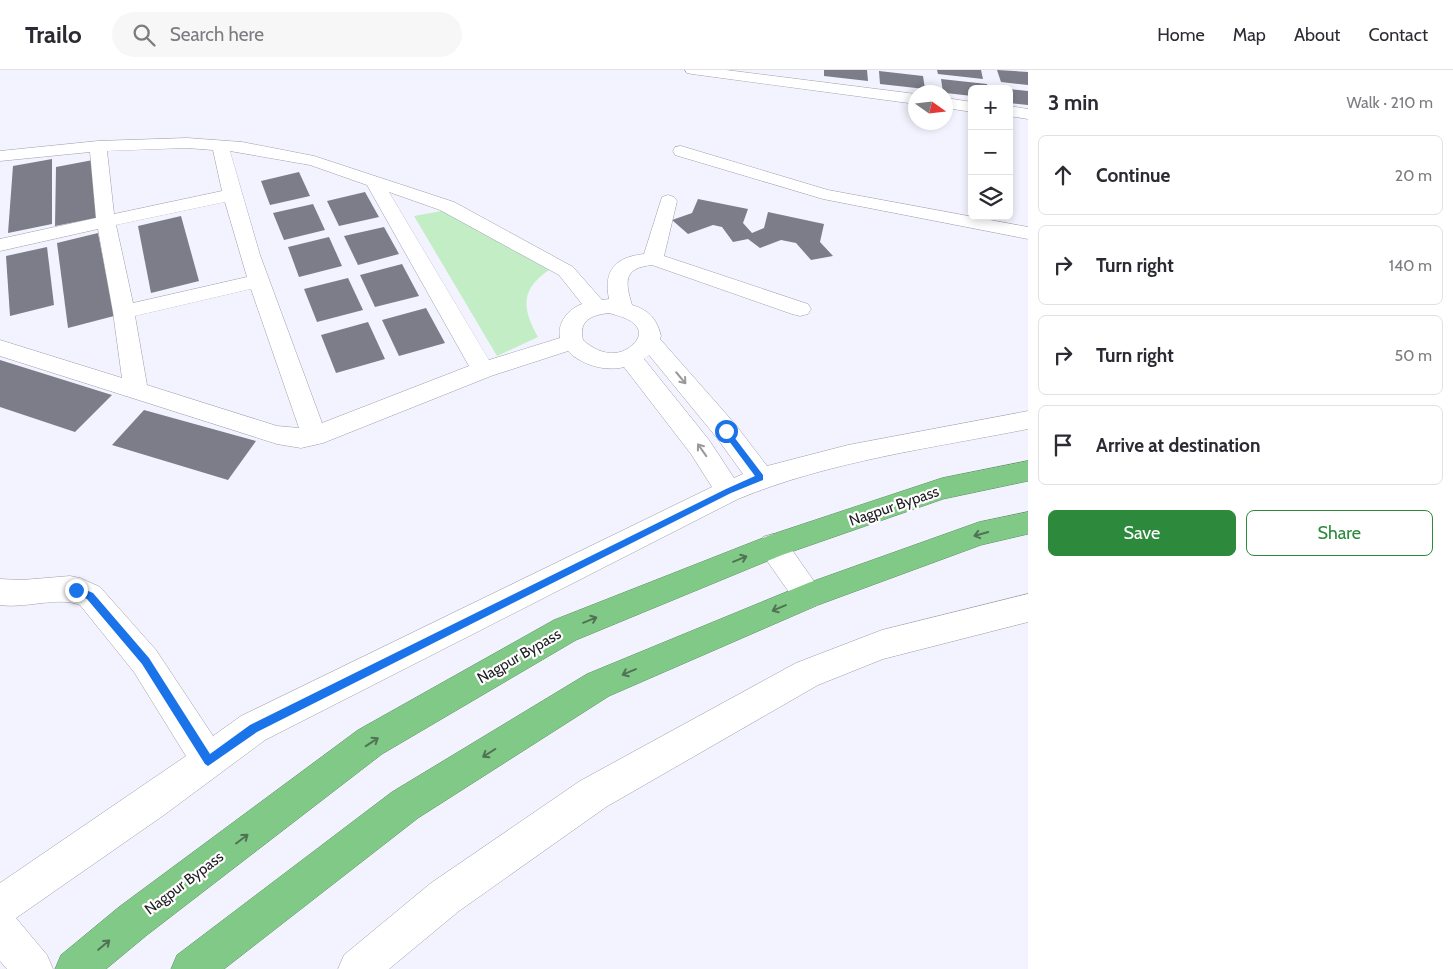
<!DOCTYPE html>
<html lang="en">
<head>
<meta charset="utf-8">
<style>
  :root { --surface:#fff; --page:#f7f7f7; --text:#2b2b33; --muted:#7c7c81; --line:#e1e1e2; --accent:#2d8a3c }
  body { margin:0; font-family:Cabin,sans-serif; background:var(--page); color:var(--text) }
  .controls { position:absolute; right:15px; top:15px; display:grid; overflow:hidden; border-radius:8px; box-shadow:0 2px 8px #0003 }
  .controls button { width:45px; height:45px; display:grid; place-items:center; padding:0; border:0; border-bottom:1px solid var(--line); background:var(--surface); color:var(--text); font:25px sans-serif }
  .compass { position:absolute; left:908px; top:15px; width:45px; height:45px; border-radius:50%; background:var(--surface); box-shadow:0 2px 8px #0003; rotate:104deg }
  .stop { position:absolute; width:15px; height:15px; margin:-11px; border:4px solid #1a73e8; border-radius:50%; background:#fff }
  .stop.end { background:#1a73e8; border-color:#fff; box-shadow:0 1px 5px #0008 }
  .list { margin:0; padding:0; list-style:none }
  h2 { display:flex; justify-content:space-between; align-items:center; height:65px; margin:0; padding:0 20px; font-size:21px }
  h2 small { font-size:16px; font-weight:400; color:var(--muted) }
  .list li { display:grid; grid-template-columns:32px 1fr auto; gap:15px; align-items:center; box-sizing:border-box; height:80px; margin:0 10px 10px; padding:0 10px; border:1px solid var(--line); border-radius:8px }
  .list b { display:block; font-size:19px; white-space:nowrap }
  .list em { font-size:16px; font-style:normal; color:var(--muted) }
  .actions { display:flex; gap:10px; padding:15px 20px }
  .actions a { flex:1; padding:11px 0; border:1px solid var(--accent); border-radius:8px; text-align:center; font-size:18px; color:var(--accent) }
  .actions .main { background:var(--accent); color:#fff }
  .icon { flex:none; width:28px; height:28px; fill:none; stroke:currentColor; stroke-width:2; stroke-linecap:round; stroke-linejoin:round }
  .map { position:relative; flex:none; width:1028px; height:899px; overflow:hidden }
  header { display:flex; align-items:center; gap:30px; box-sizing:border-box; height:70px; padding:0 25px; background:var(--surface); border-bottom:1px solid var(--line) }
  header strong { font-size:24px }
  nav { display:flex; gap:28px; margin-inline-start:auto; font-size:18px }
  .search { width:350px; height:45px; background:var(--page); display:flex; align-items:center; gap:12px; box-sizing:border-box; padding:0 18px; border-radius:28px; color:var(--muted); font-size:19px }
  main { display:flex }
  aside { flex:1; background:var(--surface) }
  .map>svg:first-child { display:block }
  .green { fill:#c3eec5 }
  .building { fill:#7d7d89 }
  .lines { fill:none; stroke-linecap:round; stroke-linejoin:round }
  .minor-casing { stroke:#9d9daa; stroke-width:1 }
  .highway-casing { stroke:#5e8d63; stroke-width:1 }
  .minor { fill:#fff; fill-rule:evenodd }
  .highway { fill:#81c986; fill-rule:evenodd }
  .oneway { stroke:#99999c }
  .oneway2 { stroke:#4f7354 }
  .route { fill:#1a73e8 }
  .labels { text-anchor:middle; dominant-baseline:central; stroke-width:4.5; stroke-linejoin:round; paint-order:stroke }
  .street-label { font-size:15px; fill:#1d1d22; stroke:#fff }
</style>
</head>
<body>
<header>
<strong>Trailo</strong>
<div class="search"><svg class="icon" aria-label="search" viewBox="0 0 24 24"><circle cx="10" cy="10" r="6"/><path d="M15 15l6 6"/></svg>Search here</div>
<nav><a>Home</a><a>Map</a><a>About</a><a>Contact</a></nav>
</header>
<main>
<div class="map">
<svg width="1028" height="899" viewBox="0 0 1028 899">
  <rect width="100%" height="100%" fill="#f2f3fe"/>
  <path class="green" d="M 447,140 L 549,200 C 520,220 522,238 538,267 L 497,286 L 414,146 Z"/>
  <g class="building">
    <path d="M 824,0 L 867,0 L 868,11 L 824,6 Z"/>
    <path d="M 937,0 L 981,0 L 983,9 L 938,4 Z"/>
    <path d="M 997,0 L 1028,2 L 1028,15 L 1001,12 Z"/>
    <path d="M 879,1 L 923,6 L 925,19 L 880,14 Z"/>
    <path d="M 941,9 L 987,14 L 988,19 L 972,19 L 972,26 L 946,23 L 943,22 Z"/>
    <path d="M 1009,19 L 1028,21 L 1028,35 L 1009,33 Z"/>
    <path d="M 52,89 L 52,154 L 8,163 L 13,96 Z"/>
    <path d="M 93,90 L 96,148 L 55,156 L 56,97 Z"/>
    <path d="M 299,102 L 310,126 L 270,135 L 261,111 Z"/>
    <path d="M 365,122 L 379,147 L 339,156 L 327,131 Z"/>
    <path d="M 698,129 L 748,139 L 743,153 L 752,163 L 764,158 L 768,142 L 824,154 L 820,172 L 833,186 L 811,190 L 796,173 L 781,170 L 760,178 L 748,169 L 733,172 L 722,157 L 713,155 L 688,164 L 672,150 L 692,143 Z"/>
    <path d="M 313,134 L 325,160 L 284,170 L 273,143 Z"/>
    <path d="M 181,146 L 199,211 L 151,223 L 138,156 Z"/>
    <path d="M 384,157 L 399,184 L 358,195 L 344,166 Z"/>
    <path d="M 98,163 L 114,246 L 68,258 L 57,173 Z"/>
    <path d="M 329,167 L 342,196 L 299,207 L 288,177 Z"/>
    <path d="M 47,177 L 54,235 L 10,246 L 6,186 Z"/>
    <path d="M 402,194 L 419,226 L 375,237 L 360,205 Z"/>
    <path d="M 348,208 L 363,240 L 317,252 L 304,219 Z"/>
    <path d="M 426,238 L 445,273 L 399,286 L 382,250 Z"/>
    <path d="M 368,252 L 385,289 L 336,303 L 321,265 Z"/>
    <path d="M 0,290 L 112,325 L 75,362 L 0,337 Z"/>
    <path d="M 144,340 L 256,371 L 228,410 L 112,375 Z"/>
  </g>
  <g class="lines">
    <defs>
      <g id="minor">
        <path d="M 685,0 L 726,0 L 916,24 L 916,34 L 692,4 L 687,3 Z"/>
        <path d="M 946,28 L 972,32 L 972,42 L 946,38 Z"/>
        <path d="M 1009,36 L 1028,39 L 1028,49 L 1009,46 Z"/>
        <path d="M 187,68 L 242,72 L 314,86 L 454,132 L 573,197 L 602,230 L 609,229 C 603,200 616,187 644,184 L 662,127 L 668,125 L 674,127 L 677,131 L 664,186 L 808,234 L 811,239 L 808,244 L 800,246 L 792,244 L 652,195 C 623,198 625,212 632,235 C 649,240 657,249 661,266 L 660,269 L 735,354 L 767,396 L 848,375 L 1028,341 L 1028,359 C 932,378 830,391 738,429 L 265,670 L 164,745 L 16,848 L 47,885 L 53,899 L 7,899 L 0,891 L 0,813 L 186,686 L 134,602 L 80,535 C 58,526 25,539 0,535 L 0,509 L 22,510 L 70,506 L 80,508 L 100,517 L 156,580 L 213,666 L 241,646 L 712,417 L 691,384 L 624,297 C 606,302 581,295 568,281 L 491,306 L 323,373 L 301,378 L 277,374 L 0,286 L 0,270 L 122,308 L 113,242 L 98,159 L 0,181 L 0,169 L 96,148 L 90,82 L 0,91 L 0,81 L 98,71 ZM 187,78 L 213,80 L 222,121 L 114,144 L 107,81 ZM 230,81 L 310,95 L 367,115 L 469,296 L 322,353 L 260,185 ZM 389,122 L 440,140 L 559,205 L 582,234 C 568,239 557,253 560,268 L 489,290 ZM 225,132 L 247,207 L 133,233 L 116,155 ZM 251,219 L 299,358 L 277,356 L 147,315 L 135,246 ZM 609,243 C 618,246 631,248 637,257 C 645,269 627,282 615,283 C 603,284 592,278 583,270 C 578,250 592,245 609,243 ZM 649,285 L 717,368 L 743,404 L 734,408 L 709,370 L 644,289 Z"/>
        <path d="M 681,76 L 828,120 L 1028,157 L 1028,169 L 823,129 L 675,85 L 673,81 L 675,77 Z"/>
        <path d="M 773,464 L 783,467 L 818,517 L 823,526 L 818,535 L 808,539 L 798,535 L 763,485 L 759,476 L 763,467 Z"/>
        <path d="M 1028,524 L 1028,552 L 883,589 L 818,615 L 606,737 L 459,841 L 389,899 L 338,899 L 344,885 L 431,813 L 580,711 L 796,593 L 882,560 Z"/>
      </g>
      <g id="highway">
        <path d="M 1028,391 L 1028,411 L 943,429 L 782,485 L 576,570 L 382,684 L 147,865 L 106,899 L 55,899 L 61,885 L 119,837 L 358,660 L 554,550 L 773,464 L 942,408 Z"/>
        <path d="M 1028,442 L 1028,464 L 981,475 L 818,535 L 609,626 L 418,748 L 224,899 L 171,899 L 177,885 L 392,722 L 587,604 L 808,513 L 979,452 Z"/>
      </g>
    </defs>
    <use href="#minor" class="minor-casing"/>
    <use href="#highway" class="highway-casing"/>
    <use href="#minor" class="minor"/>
    <use href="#highway" class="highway"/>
  </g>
  <defs><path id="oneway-shaft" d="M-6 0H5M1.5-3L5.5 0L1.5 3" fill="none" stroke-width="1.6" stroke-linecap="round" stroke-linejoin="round" transform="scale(1.25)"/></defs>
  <g class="oneway">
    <use href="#oneway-shaft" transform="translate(681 308) rotate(50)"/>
    <use href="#oneway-shaft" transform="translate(702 380) rotate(-125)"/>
  </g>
  <g class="oneway2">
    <use href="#oneway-shaft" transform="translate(981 464) rotate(164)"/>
    <use href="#oneway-shaft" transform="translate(740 489) rotate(-22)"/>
    <use href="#oneway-shaft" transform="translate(779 538) rotate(157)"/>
    <use href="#oneway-shaft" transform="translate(590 550) rotate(-22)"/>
    <use href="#oneway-shaft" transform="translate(629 602) rotate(157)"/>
    <use href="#oneway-shaft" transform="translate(372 672) rotate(-33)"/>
    <use href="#oneway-shaft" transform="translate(489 683) rotate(148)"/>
    <use href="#oneway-shaft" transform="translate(242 769) rotate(-37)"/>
    <use href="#oneway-shaft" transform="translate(104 875) rotate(-40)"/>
  </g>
  <path class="route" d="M 723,359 L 728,359 L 763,405 L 763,410 L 731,423 L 257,662 L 208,696 L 205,694 L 142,594 L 87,529 L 73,523 L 72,520 L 76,516 L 93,523 L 149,588 L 210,684 L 250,655 L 726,419 L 755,406 L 723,363 Z"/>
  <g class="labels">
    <g class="street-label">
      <text transform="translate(894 436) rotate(-19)">Nagpur Bypass</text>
      <text transform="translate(519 586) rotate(-30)">Nagpur Bypass</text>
      <text transform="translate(184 813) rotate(-37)">Nagpur Bypass</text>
    </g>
  </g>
</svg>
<div class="controls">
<button>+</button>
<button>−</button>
<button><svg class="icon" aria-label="layers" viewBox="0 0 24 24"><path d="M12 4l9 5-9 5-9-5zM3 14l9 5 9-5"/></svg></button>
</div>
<svg class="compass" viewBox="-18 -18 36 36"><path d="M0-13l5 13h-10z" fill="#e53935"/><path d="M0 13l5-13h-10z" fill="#7c7c81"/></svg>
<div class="stop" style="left:726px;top:361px"></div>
<div class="stop end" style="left:76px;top:520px"></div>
</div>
<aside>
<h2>3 min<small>Walk · 210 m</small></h2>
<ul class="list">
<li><svg class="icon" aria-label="ahead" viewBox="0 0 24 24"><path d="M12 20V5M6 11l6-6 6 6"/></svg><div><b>Continue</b></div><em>20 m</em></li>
<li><svg class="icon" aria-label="right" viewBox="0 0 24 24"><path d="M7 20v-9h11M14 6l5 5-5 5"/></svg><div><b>Turn right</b></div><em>140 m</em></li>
<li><svg class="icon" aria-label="right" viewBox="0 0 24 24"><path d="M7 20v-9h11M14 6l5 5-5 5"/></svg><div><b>Turn right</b></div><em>50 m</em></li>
<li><svg class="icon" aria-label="arrive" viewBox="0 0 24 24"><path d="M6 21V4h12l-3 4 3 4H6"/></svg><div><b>Arrive at destination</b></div></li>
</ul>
<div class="actions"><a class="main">Save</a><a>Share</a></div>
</aside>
</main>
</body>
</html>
